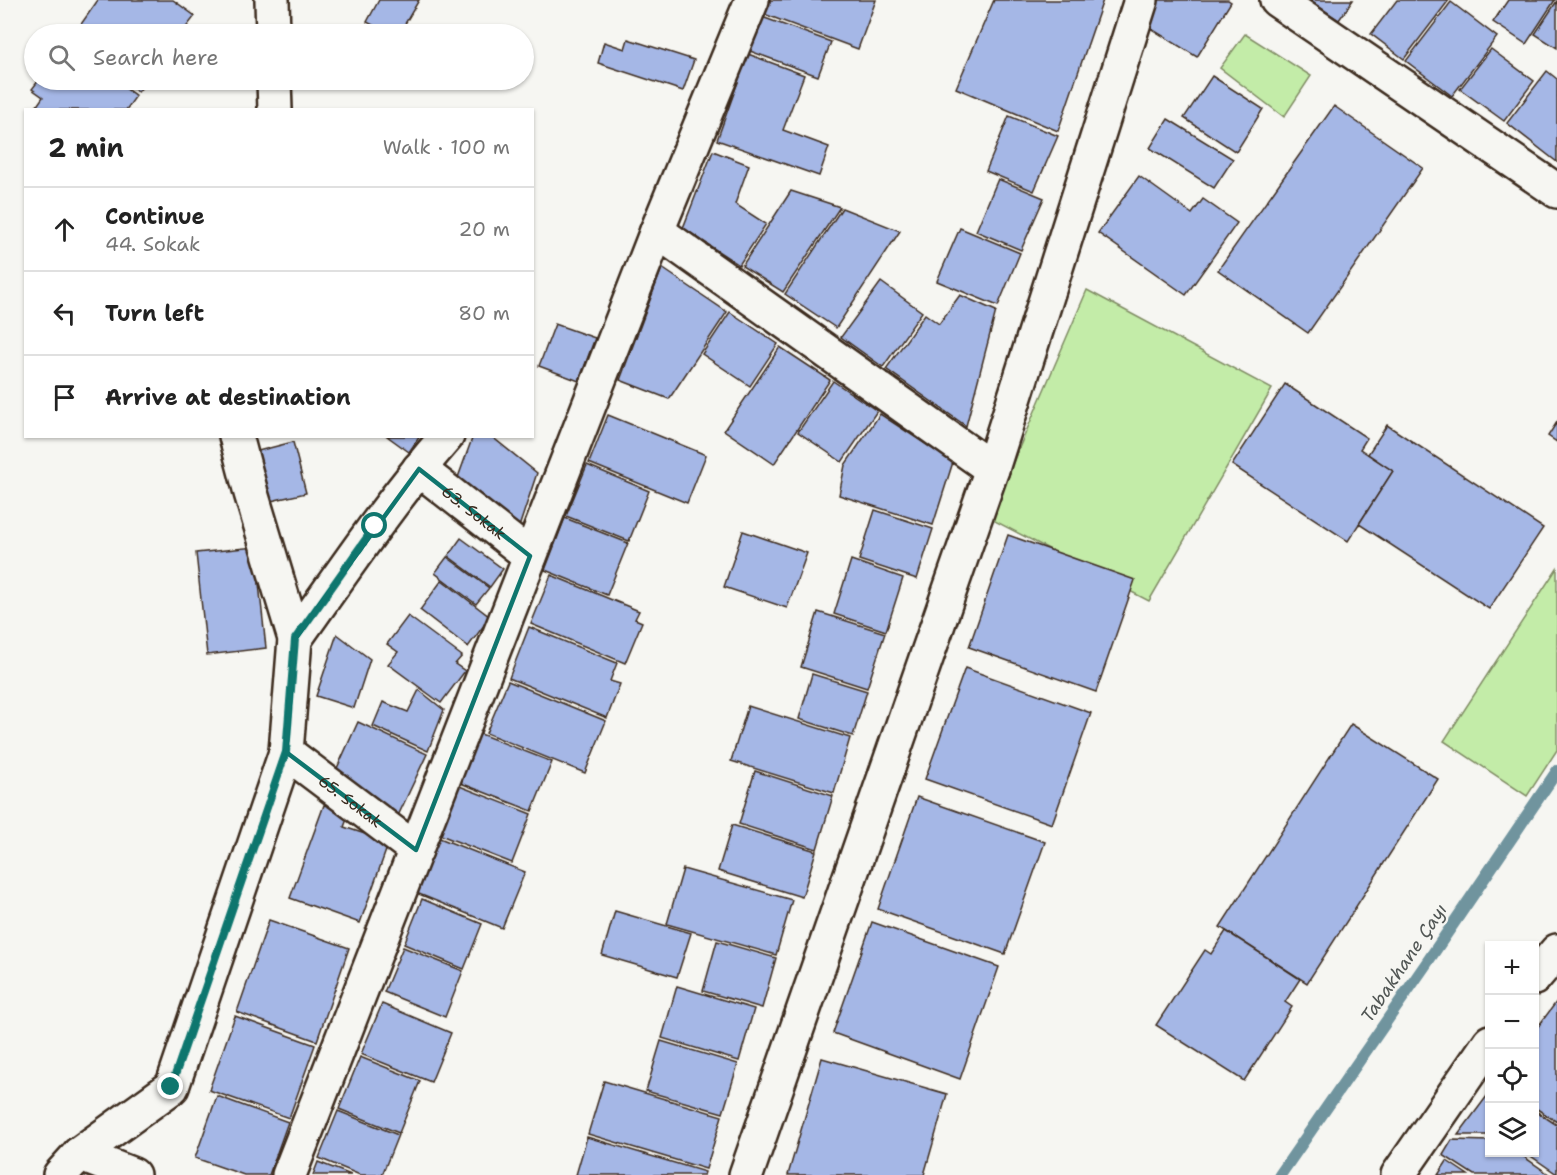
<!DOCTYPE html>
<html lang="en">
<head>
<meta charset="utf-8">
<style>
  :root { --surface:#fff; --page:#f2f2f2; --text:#222; --muted:#767676; --line:#e0e0e0 }
  body { margin:0; font-family:"Shantell Sans",sans-serif; background:var(--page); color:var(--text) }
  .controls { position:absolute; right:18px; bottom:18px; display:grid; overflow:hidden; border-radius:0px; box-shadow:0 2px 4px #0004 }
  .controls button { width:54px; height:54px; display:grid; place-items:center; padding:0; border:0; border-bottom:2px solid var(--line); background:var(--surface); color:var(--text); font:30px sans-serif }
  .stop { position:absolute; width:18px; height:18px; margin:-14px; border:4px solid #0f766e; border-radius:50%; background:#fff }
  .stop.end { background:#0f766e; border-color:#fff; box-shadow:0 2px 6px #0008 }
  .list { margin:0; padding:0; list-style:none }
  h2 { display:flex; justify-content:space-between; align-items:center; height:78px; margin:0; padding:0 24px; font-size:26px }
  h2 small { font-size:20px; font-weight:400; color:var(--muted) }
  .list li { display:grid; grid-template-columns:39px 1fr auto; gap:18px; align-items:center; box-sizing:border-box; height:84px; padding:0 24px; border-top:2px solid var(--line) }
  .list b { display:block; font-size:22px; white-space:nowrap }
  .list p { margin:0; font-size:20px; white-space:nowrap; color:var(--muted) }
  .list em { font-size:20px; font-style:normal; color:var(--muted) }
  .icon { flex:none; width:33px; height:33px; fill:none; stroke:currentColor; stroke-width:2; stroke-linecap:round; stroke-linejoin:round }
  .map { position:relative; flex:none; width:1557px; height:1175px; overflow:hidden }
  .search { position:absolute; background:var(--surface); box-shadow:0 2px 4px #0004; left:24px; top:24px; width:510px; height:66px; display:flex; align-items:center; gap:15px; box-sizing:border-box; padding:0 21px; border-radius:33px; color:var(--muted); font-size:22px }
  .panel { position:absolute; background:var(--surface); box-shadow:0 2px 4px #0004; left:24px; top:108px; width:510px; height:330px; border-radius:0px }
  .map>svg:first-child { display:block }
  .green { fill:#c3eca8; stroke:#7f8b63; stroke-width:1.5 }
  .lines { fill:none; stroke-linecap:round; stroke-linejoin:round }
  .stream { stroke:#70949e; stroke-width:12 }
  .building { fill:#a5b7e6; stroke:#3b2a1e; stroke-width:1.5 }
  .minor-casing { stroke:#3b2a1e; stroke-width:38 }
  .minor { stroke:#f6f6f2; stroke-width:33 }
  .route { stroke:#0f766e; stroke-width:8 }
  .marked { fill:none; stroke:#0f766e; stroke-width:4.5; stroke-linejoin:round }
  .labels { text-anchor:middle; dominant-baseline:central; stroke-width:4.5; stroke-linejoin:round; paint-order:stroke }
  .street-label { font-size:16px; fill:#3b2a1e; stroke:#f6f6f2 }
  .water-label { font-size:18px; font-style:italic; fill:#515654; stroke:#f6f6f2 }
</style>
</head>
<body>
<div class="map">
<svg width="1557" height="1175" viewBox="0 0 1557 1175">
  <rect width="100%" height="100%" fill="#f6f6f2"/>
  <filter id="ink" filterUnits="userSpaceOnUse"><feTurbulence type="fractalNoise" baseFrequency=".0167" numOctaves="2"/><feDisplacementMap in="SourceGraphic" scale="12" xChannelSelector="R" yChannelSelector="G"/><feConvolveMatrix kernelMatrix="1 2 1 2 8 2 1 2 1" color-interpolation-filters="sRGB"/></filter>
  <g filter="url(#ink)">
    <g class="green">
      <path d="M 1245,34 L 1311,76 L 1284,117 L 1220,68 Z"/>
      <path d="M 1087,290 L 1272,389 L 1149,601 L 989,518 Z"/>
      <path d="M 1557,568 L 1557,750 L 1527,796 L 1444,741 Z"/>
    </g>
    <g class="lines">
      <path class="stream" d="M 1280,1175 L 1426,964 L 1557,771"/>
    </g>
    <g class="building">
      <path d="M 98,0 L 173,0 L 195,16 L 181,34 L 89,34 L 79,27 Z"/>
      <path d="M 379,0 L 419,0 L 399,34 L 390,34 L 367,22 Z"/>
      <path d="M 769,0 L 876,0 L 858,49 L 764,14 Z"/>
      <path d="M 994,0 L 1103,0 L 1058,131 L 956,88 Z"/>
      <path d="M 1153,0 L 1228,0 L 1231,2 L 1197,57 L 1145,25 Z"/>
      <path d="M 1309,0 L 1353,0 L 1339,20 Z"/>
      <path d="M 1397,0 L 1449,0 L 1404,59 L 1371,34 Z"/>
      <path d="M 1508,0 L 1555,0 L 1526,44 L 1493,22 Z"/>
      <path d="M 1557,1 L 1557,48 L 1535,34 Z"/>
      <path d="M 1451,2 L 1497,37 L 1452,96 L 1406,61 Z"/>
      <path d="M 762,17 L 831,42 L 818,76 L 750,51 Z"/>
      <path d="M 628,39 L 694,60 L 683,91 L 598,63 L 604,42 L 625,49 Z"/>
      <path d="M 1491,49 L 1534,81 L 1504,121 L 1460,89 Z"/>
      <path d="M 748,54 L 804,75 L 783,130 L 829,147 L 819,176 L 717,140 Z"/>
      <path d="M 1547,71 L 1557,79 L 1557,162 L 1507,123 Z"/>
      <path d="M 1212,76 L 1263,109 L 1236,152 L 1184,118 Z"/>
      <path d="M 39,80 L 114,80 L 136,96 L 126,110 L 34,110 L 43,97 L 32,89 Z"/>
      <path d="M 121,80 L 148,80 L 138,92 Z"/>
      <path d="M 1334,106 L 1423,168 L 1308,333 L 1218,270 Z"/>
      <path d="M 1009,116 L 1058,136 L 1034,191 L 986,171 Z"/>
      <path d="M 1168,119 L 1233,159 L 1214,188 L 1150,148 Z"/>
      <path d="M 713,151 L 749,165 L 735,204 L 766,224 L 739,265 L 683,228 Z"/>
      <path d="M 1139,176 L 1192,214 L 1203,199 L 1237,223 L 1186,295 L 1098,233 Z"/>
      <path d="M 998,179 L 1044,198 L 1021,250 L 976,231 Z"/>
      <path d="M 791,191 L 840,207 L 783,292 L 742,266 Z"/>
      <path d="M 842,208 L 900,231 L 836,328 L 785,294 Z"/>
      <path d="M 960,228 L 1020,253 L 998,306 L 937,281 Z"/>
      <path d="M 662,268 L 727,312 L 669,399 L 620,380 Z"/>
      <path d="M 881,282 L 922,312 L 883,367 L 841,337 Z"/>
      <path d="M 960,295 L 996,311 L 966,426 L 886,369 L 925,314 L 939,324 Z"/>
      <path d="M 730,312 L 778,344 L 750,386 L 702,354 Z"/>
      <path d="M 555,324 L 595,338 L 579,381 L 539,366 Z"/>
      <path d="M 780,347 L 830,380 L 774,464 L 724,430 Z"/>
      <path d="M 833,381 L 877,411 L 842,462 L 798,432 Z"/>
      <path d="M 1285,384 L 1367,438 L 1360,449 L 1393,471 L 1348,541 L 1232,465 Z"/>
      <path d="M 880,414 L 953,462 L 933,525 L 839,495 L 845,465 Z"/>
      <path d="M 608,415 L 706,455 L 687,503 L 589,463 Z"/>
      <path d="M 1557,422 L 1557,442 L 1548,436 Z"/>
      <path d="M 1387,425 L 1543,528 L 1489,609 L 1359,524 L 1393,471 L 1368,454 Z"/>
      <path d="M 387,436 L 420,436 L 409,452 Z"/>
      <path d="M 473,436 L 491,436 L 537,473 L 518,530 L 456,483 Z"/>
      <path d="M 293,442 L 306,493 L 262,503 L 250,453 Z"/>
      <path d="M 587,465 L 649,491 L 629,541 L 566,516 Z"/>
      <path d="M 875,510 L 933,529 L 917,579 L 859,560 Z"/>
      <path d="M 565,518 L 628,543 L 607,595 L 545,570 Z"/>
      <path d="M 743,531 L 807,553 L 787,608 L 724,587 Z"/>
      <path d="M 1008,535 L 1135,580 L 1096,692 L 969,647 Z"/>
      <path d="M 461,538 L 503,569 L 490,587 L 448,556 Z"/>
      <path d="M 255,547 L 266,648 L 207,655 L 196,553 Z"/>
      <path d="M 447,557 L 489,588 L 476,604 L 435,573 Z"/>
      <path d="M 851,560 L 903,578 L 886,631 L 834,614 Z"/>
      <path d="M 551,575 L 639,611 L 635,619 L 642,622 L 625,663 L 531,624 Z"/>
      <path d="M 442,580 L 490,617 L 468,647 L 420,610 Z"/>
      <path d="M 818,612 L 885,633 L 867,688 L 801,667 Z"/>
      <path d="M 408,616 L 462,656 L 455,664 L 465,671 L 441,703 L 388,664 L 398,652 L 387,644 Z"/>
      <path d="M 529,627 L 617,663 L 610,681 L 620,684 L 607,718 L 509,678 Z"/>
      <path d="M 337,634 L 370,659 L 354,708 L 316,696 Z"/>
      <path d="M 965,668 L 1091,713 L 1052,824 L 925,779 Z"/>
      <path d="M 812,674 L 867,691 L 853,736 L 799,719 Z"/>
      <path d="M 508,681 L 606,721 L 585,773 L 486,733 Z"/>
      <path d="M 419,690 L 444,710 L 428,751 L 373,726 L 383,702 L 408,712 Z"/>
      <path d="M 748,706 L 850,738 L 834,793 L 731,761 Z"/>
      <path d="M 358,722 L 427,754 L 397,818 L 333,777 Z"/>
      <path d="M 1351,724 L 1438,779 L 1307,983 L 1220,927 Z"/>
      <path d="M 478,733 L 552,762 L 532,811 L 458,782 Z"/>
      <path d="M 755,771 L 833,796 L 817,849 L 739,824 Z"/>
      <path d="M 457,785 L 531,814 L 512,863 L 438,834 Z"/>
      <path d="M 917,797 L 1045,842 L 1005,954 L 878,909 Z"/>
      <path d="M 324,805 L 349,814 L 344,827 L 389,842 L 360,923 L 290,898 Z"/>
      <path d="M 732,825 L 816,851 L 802,897 L 718,871 Z"/>
      <path d="M 437,837 L 525,872 L 502,928 L 414,892 Z"/>
      <path d="M 683,869 L 792,900 L 776,955 L 667,924 Z"/>
      <path d="M 422,899 L 482,924 L 464,969 L 404,944 Z"/>
      <path d="M 615,911 L 691,933 L 677,977 L 602,955 Z"/>
      <path d="M 269,920 L 349,948 L 317,1041 L 237,1012 Z"/>
      <path d="M 872,922 L 999,967 L 960,1079 L 833,1033 Z"/>
      <path d="M 1226,931 L 1300,979 L 1285,1002 L 1292,1007 L 1244,1081 L 1156,1025 L 1205,950 L 1211,954 Z"/>
      <path d="M 717,941 L 776,958 L 762,1008 L 703,991 Z"/>
      <path d="M 403,947 L 463,971 L 445,1017 L 384,992 Z"/>
      <path d="M 677,986 L 754,1009 L 739,1061 L 662,1038 Z"/>
      <path d="M 1557,1001 L 1557,1122 L 1534,1107 L 1534,1032 Z"/>
      <path d="M 382,1004 L 451,1033 L 431,1082 L 361,1054 Z"/>
      <path d="M 235,1016 L 315,1045 L 289,1118 L 209,1090 Z"/>
      <path d="M 661,1041 L 738,1064 L 723,1113 L 646,1091 Z"/>
      <path d="M 360,1057 L 420,1081 L 399,1133 L 339,1109 Z"/>
      <path d="M 822,1058 L 947,1094 L 924,1175 L 788,1175 Z"/>
      <path d="M 604,1081 L 722,1116 L 706,1169 L 588,1134 Z"/>
      <path d="M 1490,1092 L 1490,1135 L 1458,1135 Z"/>
      <path d="M 217,1096 L 288,1122 L 269,1175 L 244,1175 L 195,1158 Z"/>
      <path d="M 1534,1110 L 1557,1125 L 1557,1174 L 1525,1152 L 1534,1152 Z"/>
      <path d="M 338,1111 L 398,1135 L 382,1175 L 360,1175 L 319,1158 Z"/>
      <path d="M 587,1137 L 705,1172 L 704,1175 L 576,1175 Z"/>
      <path d="M 1452,1140 L 1490,1141 L 1490,1152 L 1517,1152 L 1550,1175 L 1474,1175 L 1443,1155 Z"/>
      <path d="M 1447,1161 L 1468,1175 L 1438,1175 Z"/>
      <path d="M 318,1162 L 351,1175 L 313,1175 Z"/>
    </g>
    <g class="lines">
      <defs>
        <g id="minor">
          <path d="M 272,0 L 273,34"/>
          <path d="M 1277,0 L 1557,191"/>
          <path d="M 274,80 L 275,110"/>
          <path d="M 657,231 L 992,469"/>
          <path id="s1" d="M 419,469 L 530,556"/>
          <path d="M 295,639 C 344,570 391,500 447,436"/>
          <path id="s2" d="M 286,752 L 416,850"/>
          <path d="M 1534,978 L 1557,951"/>
          <path d="M 79,1154 L 133,1175"/>
          <path d="M 60,1175 L 79,1154 L 172,1087 L 286,752 L 295,639 L 251,493 L 236,436"/>
          <path d="M 289,1175 L 657,231 L 752,0"/>
          <path d="M 746,1175 L 992,469 L 1141,0"/>
          <path d="M 1398,1175 L 1490,1042"/>
        </g>
      </defs>
      <use href="#minor" class="minor-casing"/>
      <use href="#minor" class="minor"/>
    </g>
  </g>
  <g class="lines" filter="url(#ink)">
    <path class="route" d="M 171,1087 L 286,752 L 295,639 L 375,526"/>
  </g>
  <path class="marked" d="M 419,469 L 530,556 L 416,850 L 286,752 L 295,639 Z"/>
  <g class="labels">
    <g class="street-label">
      <text stroke="none"><textPath href="#s1" startOffset="70">63. Sokak</textPath></text>
      <text stroke="none"><textPath href="#s2" startOffset="81">65. Sokak</textPath></text>
    </g>
    <g class="water-label">
      <text transform="translate(1404 963) rotate(-56)">Tabakhane Çayı</text>
    </g>
  </g>
</svg>
<div class="controls">
<button>+</button>
<button>−</button>
<button><svg class="icon" aria-label="locate" viewBox="0 0 24 24"><circle cx="12" cy="12" r="6"/><path d="M12 2v4M12 18v4M2 12h4M18 12h4"/></svg></button>
<button><svg class="icon" aria-label="layers" viewBox="0 0 24 24"><path d="M12 4l9 5-9 5-9-5zM3 14l9 5 9-5"/></svg></button>
</div>
<div class="stop" style="left:375px;top:526px"></div>
<div class="stop end" style="left:171px;top:1087px"></div>
<div class="search"><svg class="icon" aria-label="search" viewBox="0 0 24 24"><circle cx="10" cy="10" r="6"/><path d="M15 15l6 6"/></svg>Search here</div>
<section class="panel">
<h2>2 min<small>Walk · 100 m</small></h2>
<ul class="list">
<li><svg class="icon" aria-label="ahead" viewBox="0 0 24 24"><path d="M12 20V5M6 11l6-6 6 6"/></svg><div><b>Continue</b><p>44. Sokak</p></div><em>20 m</em></li>
<li><svg class="icon" aria-label="left" viewBox="0 0 24 24"><path d="M17 20v-9H6M10 6l-5 5 5 5"/></svg><div><b>Turn left</b></div><em>80 m</em></li>
<li><svg class="icon" aria-label="arrive" viewBox="0 0 24 24"><path d="M6 21V4h12l-3 4 3 4H6"/></svg><div><b>Arrive at destination</b></div></li>
</ul>
</section>
</div>
</body>
</html>
